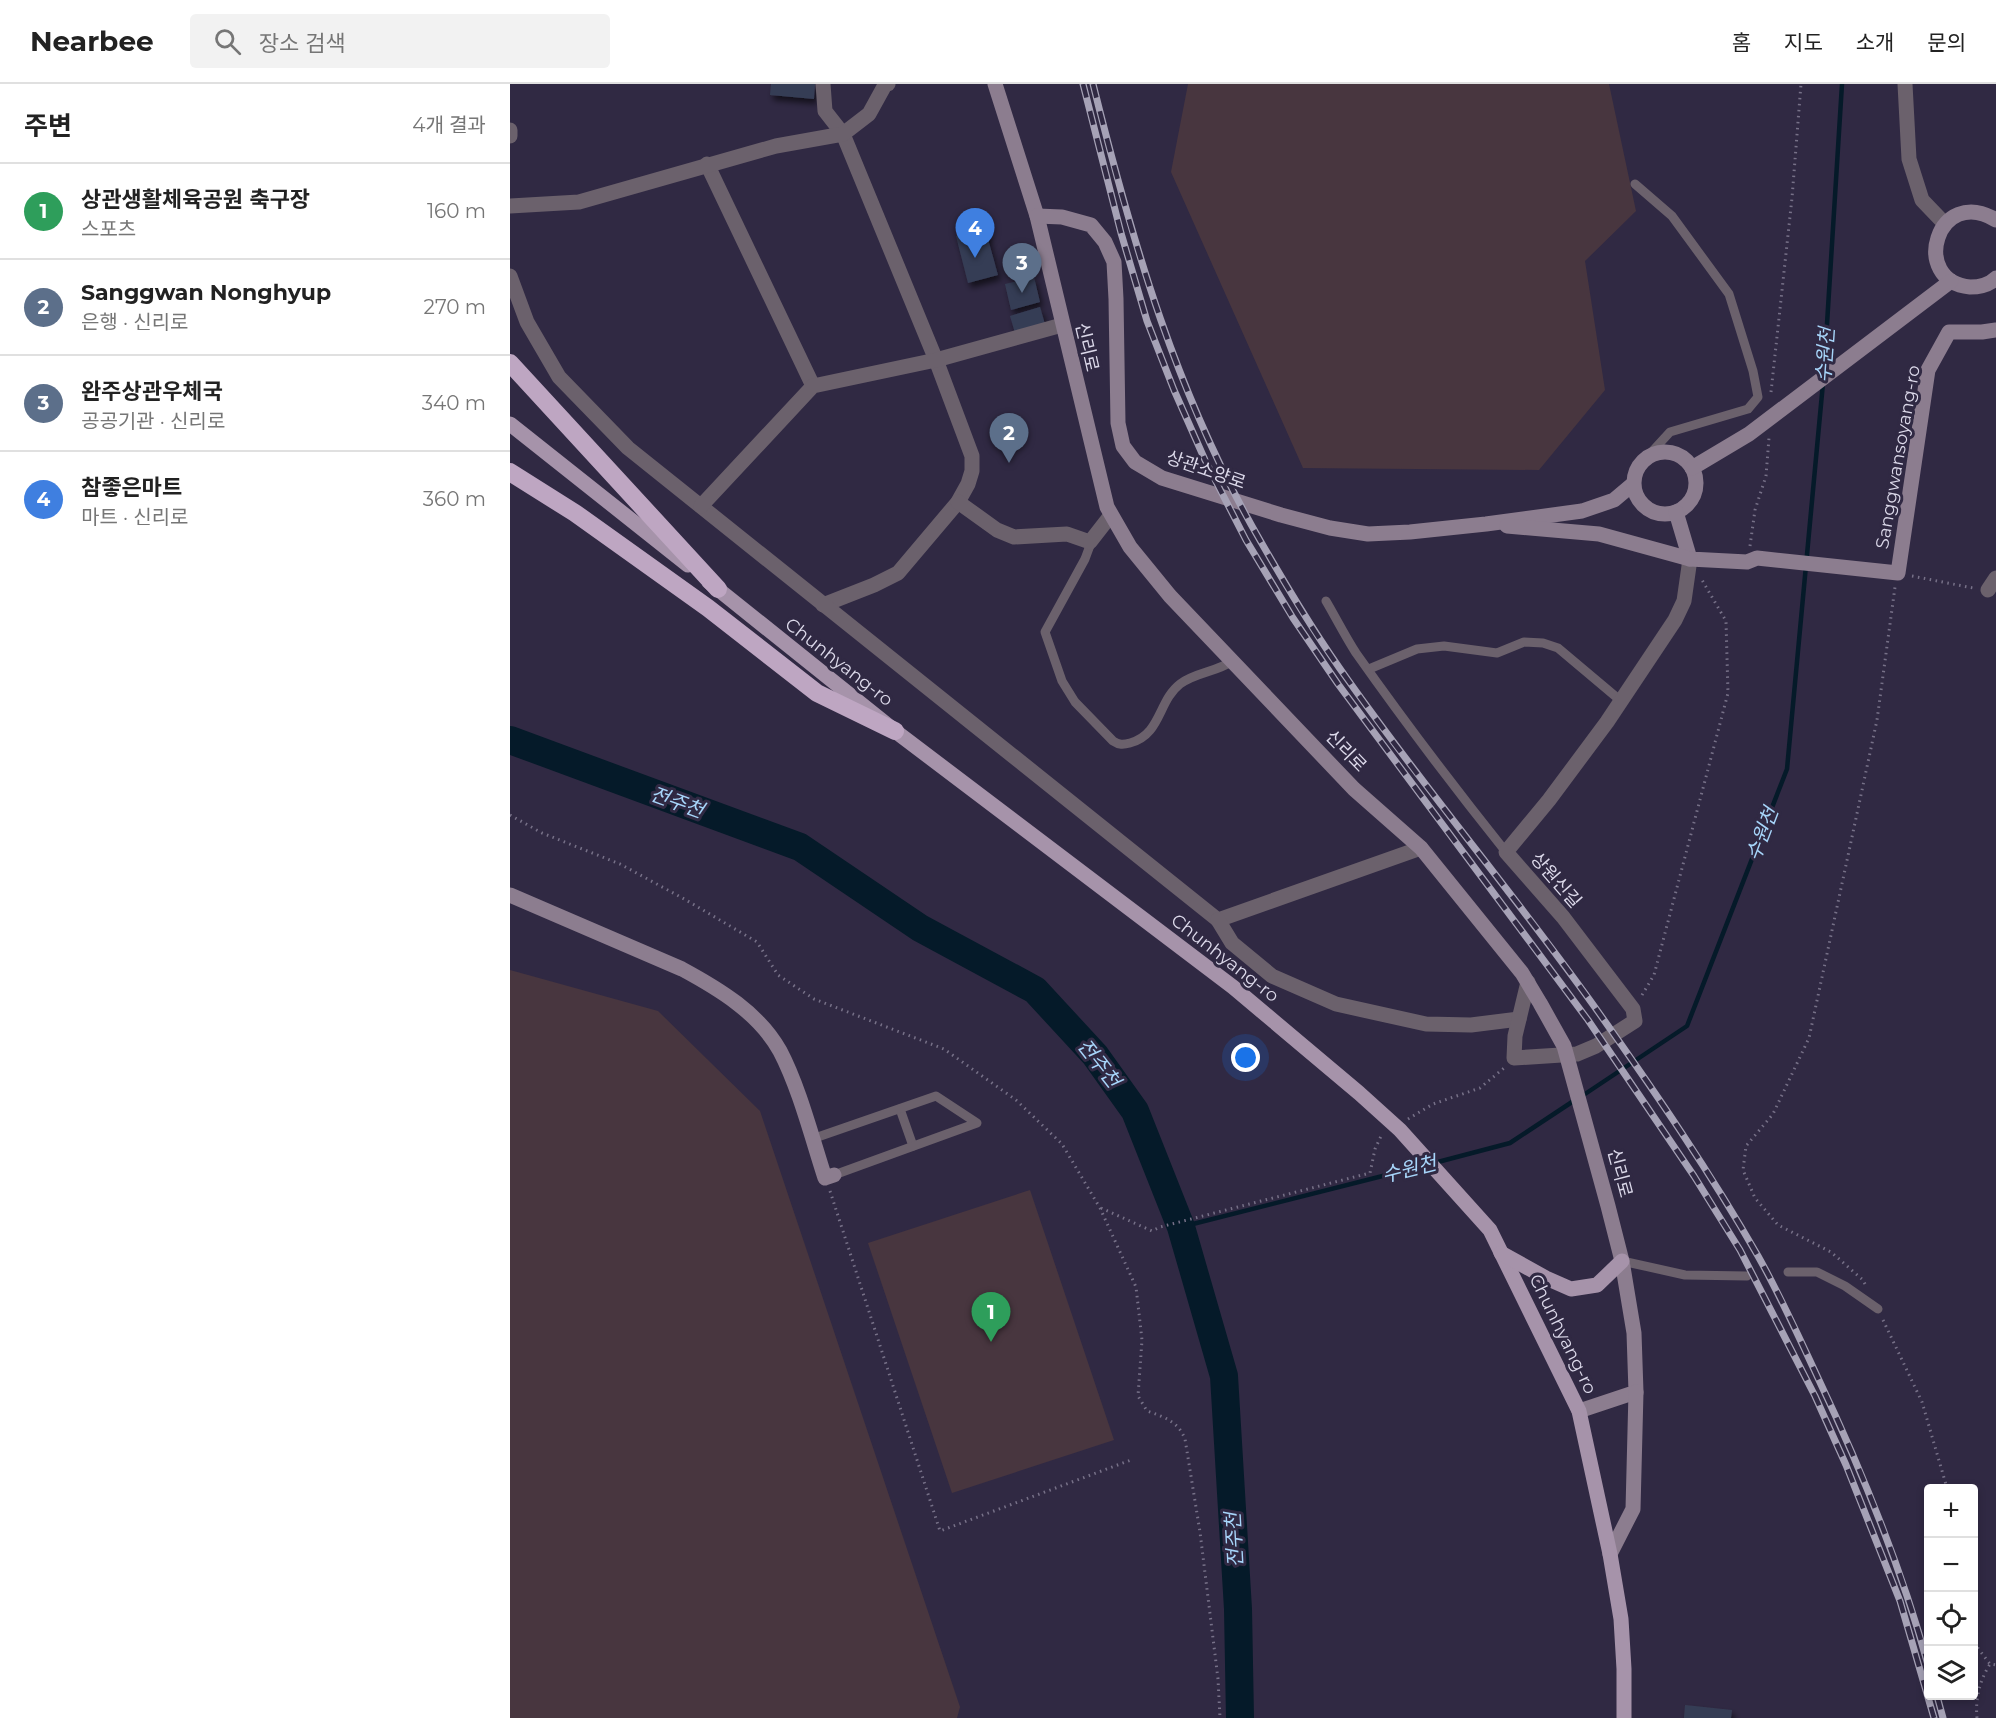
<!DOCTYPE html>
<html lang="ko">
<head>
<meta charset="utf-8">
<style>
  :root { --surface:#fff; --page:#f2f2f2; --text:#222; --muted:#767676; --line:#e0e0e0; --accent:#1a73e8 }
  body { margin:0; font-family:Montserrat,"Noto Sans KR",sans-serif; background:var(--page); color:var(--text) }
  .controls { position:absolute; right:18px; bottom:18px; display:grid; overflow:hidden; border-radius:6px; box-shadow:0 3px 9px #0003 }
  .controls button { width:54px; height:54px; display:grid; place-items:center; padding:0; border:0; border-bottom:2px solid var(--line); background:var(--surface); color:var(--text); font:30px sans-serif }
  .you { position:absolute; left:736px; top:974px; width:21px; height:21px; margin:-15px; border:4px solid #fff; border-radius:50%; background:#1a73e8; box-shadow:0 0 0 9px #1a73e833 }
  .badge { display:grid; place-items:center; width:39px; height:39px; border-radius:50%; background:var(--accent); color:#fff; font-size:20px; font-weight:700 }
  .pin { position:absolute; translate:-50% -50px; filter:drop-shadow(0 2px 3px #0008) }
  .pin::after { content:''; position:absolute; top:32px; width:21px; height:18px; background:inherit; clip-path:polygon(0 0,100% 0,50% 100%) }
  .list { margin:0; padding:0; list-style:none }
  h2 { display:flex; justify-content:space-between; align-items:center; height:78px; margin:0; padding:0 24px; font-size:26px }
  h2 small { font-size:20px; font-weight:400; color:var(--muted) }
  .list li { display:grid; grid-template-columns:39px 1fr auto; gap:18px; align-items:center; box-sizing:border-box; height:96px; padding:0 24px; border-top:2px solid var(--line) }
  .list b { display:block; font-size:22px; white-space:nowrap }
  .list p { margin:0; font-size:20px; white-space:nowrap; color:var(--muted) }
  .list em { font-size:20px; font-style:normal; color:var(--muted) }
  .icon { flex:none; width:33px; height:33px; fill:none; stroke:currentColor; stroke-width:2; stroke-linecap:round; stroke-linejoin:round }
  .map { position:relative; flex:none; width:1486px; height:1634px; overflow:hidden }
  header { display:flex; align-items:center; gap:36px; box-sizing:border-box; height:84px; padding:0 30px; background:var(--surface); border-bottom:2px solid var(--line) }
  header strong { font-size:28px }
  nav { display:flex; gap:33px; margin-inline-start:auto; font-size:21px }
  .search { width:420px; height:54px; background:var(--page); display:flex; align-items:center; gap:15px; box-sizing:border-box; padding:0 21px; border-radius:6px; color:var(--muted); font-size:22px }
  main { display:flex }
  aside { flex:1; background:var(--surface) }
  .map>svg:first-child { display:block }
  .green { fill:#48363f }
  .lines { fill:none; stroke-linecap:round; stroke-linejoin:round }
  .stream { stroke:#051a29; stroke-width:4.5 }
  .river { stroke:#051a29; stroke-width:28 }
  .building { fill:#363e55; filter:url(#shadow) }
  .path { stroke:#777188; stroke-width:3; stroke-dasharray:1.5 4.5; stroke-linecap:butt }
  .lane { stroke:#6b616c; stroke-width:9 }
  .street { stroke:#6b616c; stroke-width:15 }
  .secondary { stroke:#8c7d8f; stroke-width:15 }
  .primary { stroke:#a693aa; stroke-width:15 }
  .highway { stroke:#bea6c2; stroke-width:18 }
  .rail-casing { stroke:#a6a2b6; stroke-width:7 }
  .rail { stroke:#302943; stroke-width:4.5; stroke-dasharray:14; stroke-linecap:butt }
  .labels { text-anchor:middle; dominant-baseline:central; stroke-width:6; stroke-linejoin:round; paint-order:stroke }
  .street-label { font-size:18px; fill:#dcd9ea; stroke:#302943 }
  .water-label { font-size:20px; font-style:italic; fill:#a7d5fa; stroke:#302943 }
</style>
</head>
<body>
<header>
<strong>Nearbee</strong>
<div class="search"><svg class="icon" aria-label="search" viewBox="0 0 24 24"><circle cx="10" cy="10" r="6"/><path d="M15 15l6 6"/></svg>장소 검색</div>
<nav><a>홈</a><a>지도</a><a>소개</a><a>문의</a></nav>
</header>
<main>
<aside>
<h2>주변<small>4개 결과</small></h2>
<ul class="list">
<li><span class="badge" style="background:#2e9e5b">1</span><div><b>상관생활체육공원 축구장</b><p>스포츠</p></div><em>160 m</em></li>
<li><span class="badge" style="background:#5c6f8a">2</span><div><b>Sanggwan Nonghyup</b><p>은행 · 신리로</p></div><em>270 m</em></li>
<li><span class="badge" style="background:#5c6f8a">3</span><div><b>완주상관우체국</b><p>공공기관 · 신리로</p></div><em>340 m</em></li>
<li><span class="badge" style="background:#3f7fe0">4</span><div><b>참좋은마트</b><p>마트 · 신리로</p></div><em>360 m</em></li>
</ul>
</aside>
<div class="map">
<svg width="1486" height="1634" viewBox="0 0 1486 1634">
  <defs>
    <filter id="shadow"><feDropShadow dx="3" dy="5" stdDeviation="3" flood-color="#0009"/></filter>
  </defs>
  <rect width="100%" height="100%" fill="#302943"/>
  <g class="green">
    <path d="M 678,0 L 1099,0 L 1126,127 L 1075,177 L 1095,306 L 1029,386 L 793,384 L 661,88 Z"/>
    <path d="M 0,886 L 148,927 L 250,1027 L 450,1623 L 447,1634 L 0,1634 Z"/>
    <path d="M 520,1106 L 604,1356 L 442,1409 L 358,1159 Z"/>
  </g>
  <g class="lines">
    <g class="stream">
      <path d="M 1314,288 L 1332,0"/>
      <path d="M 1072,1012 L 1177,942 L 1277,685 L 1313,299"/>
      <path d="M 924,1079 L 1000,1059 L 1065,1016"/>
      <path d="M 671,1143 L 916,1081"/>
    </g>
    <path class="river" d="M 0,656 L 290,763 L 410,844 L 525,906 L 585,971 L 625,1027 L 671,1143 L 714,1292 L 728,1525 L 730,1634"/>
  </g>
  <g class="building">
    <path d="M 261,0 L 305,0 L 304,15 L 260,11 Z"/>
    <path d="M 475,144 L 488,191 L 458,199 L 446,152 Z"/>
    <path d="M 524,193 L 530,218 L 501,226 L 495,200 Z"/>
    <path d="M 530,223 L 535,240 L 505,249 L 500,232 Z"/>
    <path d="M 1175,1621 L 1222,1626 L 1221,1634 L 1174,1634 Z"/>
  </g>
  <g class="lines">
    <g class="path">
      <path d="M 1261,308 L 1282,114 L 1291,0"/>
      <path d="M 1240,462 L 1245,426 L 1256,392 L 1259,354"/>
      <path d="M 1402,492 L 1463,504"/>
      <path d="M 0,731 L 32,749 L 110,780 L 176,816 L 247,858 L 268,891 L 304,915 L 434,965 L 506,1016 L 552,1060 L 590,1124 L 626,1203 L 632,1256 L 628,1312 L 637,1327 C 654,1333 668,1337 675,1355 L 690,1448 L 708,1595 L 710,1634"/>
      <path d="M 1132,911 L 1144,891 L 1218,609 L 1216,537 L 1192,496"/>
      <path d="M 898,1035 L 923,1020 L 970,1004 L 994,984"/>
      <path d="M 320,1107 L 430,1447 L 621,1376"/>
      <path d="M 591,1124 L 642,1147 L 650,1143 L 860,1089 L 865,1065 L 872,1050"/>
      <path d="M 1355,1200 L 1353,1196 L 1321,1168 L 1268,1141 L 1245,1114 L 1233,1086 L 1236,1062 L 1263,1030 L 1299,954 L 1367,636 L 1385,503"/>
      <path d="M 1373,1236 L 1412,1318 L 1437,1404"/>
      <path d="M 1464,1559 L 1480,1580 L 1486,1581"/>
      <path d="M 1467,1634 C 1465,1614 1470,1596 1480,1580"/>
    </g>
    <g class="lane">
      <path d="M 1125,100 L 1162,132 L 1219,210 L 1243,287 L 1248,313 L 1238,325 L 1160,348 L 1138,372"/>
      <path d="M 582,456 L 575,475 L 535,548 L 552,597 L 565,618 L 603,657 C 609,661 613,661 620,659 C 651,651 648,617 670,600 C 686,588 707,588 722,577"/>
      <path d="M 816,517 C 826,534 835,552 846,569 C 894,637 944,703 996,768"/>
      <path d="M 859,585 L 907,565 L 934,562 L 987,569 L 1014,558 L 1033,559 L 1048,564 L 1111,617"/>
      <path d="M 390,1025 L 403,1062"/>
      <path d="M 302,1055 L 426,1012 L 467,1039 L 324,1091"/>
      <path d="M 1112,1177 L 1175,1191 L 1237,1192"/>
      <path d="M 1278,1188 L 1307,1188 L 1335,1202 L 1368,1225"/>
    </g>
    <g class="street">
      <path d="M 313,0 L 315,27 L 333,50 L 426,276 L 462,372 L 462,387 L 458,400 L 448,418 L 388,489 L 364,501 L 313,521"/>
      <path d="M 1395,0 L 1399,75 L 1412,116 L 1435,140"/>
      <path d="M 0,46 L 0,52"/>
      <path d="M 197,80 L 303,302"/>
      <path d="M 0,122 L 69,118 L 266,62 L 333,50 L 359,30 L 375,1 L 378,0"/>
      <path d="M 0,192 L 17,238 L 49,293 L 118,364 L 708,836 L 911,764"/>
      <path d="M 448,418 L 487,446 L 504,453 L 557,450 L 580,458 L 601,431"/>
      <path d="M 191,422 L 303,302 L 426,276 L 552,241"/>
      <path d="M 1478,506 L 1486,494"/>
      <path d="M 708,836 L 722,859 L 762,892 L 826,920 L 916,940 L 961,941 L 1009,935"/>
      <path d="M 1018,898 L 1005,952 L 1004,974 L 1067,970 L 1086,962 L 1125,937 L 1123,925 L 1053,833 L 996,768 L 1039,716 L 1097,638 L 1165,536 L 1174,517 L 1180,475"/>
    </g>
    <g class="secondary">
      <path d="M 485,0 L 527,132 L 597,423 L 620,463 L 660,512 L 844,705 L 911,764 L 1012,889 L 1030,919 L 1054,962 L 1098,1122 L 1112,1177 L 1124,1249 L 1126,1308 L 1069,1327"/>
      <path d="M 527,132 L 552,133 L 581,141 L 595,158 L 604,178 L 606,215 L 608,339 L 613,362 L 625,378 L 652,394 L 771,431 L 820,444 L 858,450 L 900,448 L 976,440 L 1072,427 L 1104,416 L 1123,400"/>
      <path d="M 1486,136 C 1427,100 1399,197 1460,203 C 1469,203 1479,201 1486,194"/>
      <circle cx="1155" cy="399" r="31"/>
      <path d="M 1182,384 L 1239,350 L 1441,197"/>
      <path d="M 1166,428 L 1180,475 L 1237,478 L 1247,474 L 1388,489 L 1418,286 L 1439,248 L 1472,248 L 1486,246"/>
      <path d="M 997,442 L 1089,450 L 1180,475"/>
      <path d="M 0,811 L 172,885 C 209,905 249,929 270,967 C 289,1003 302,1054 315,1094 L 324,1091"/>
      <path d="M 1100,1470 L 1123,1425 L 1126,1308"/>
    </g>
    <g class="primary">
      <path d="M 0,340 L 178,481"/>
      <path d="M 199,498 L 385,647 L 723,903 L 849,1009 L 890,1046 L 980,1146 L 1069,1327 L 1100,1470 L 1111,1535 L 1114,1585 L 1114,1634"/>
      <path d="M 991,1169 L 1036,1194 L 1061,1205 L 1087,1201 L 1112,1177"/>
    </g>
    <g class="highway">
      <path d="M 0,279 L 208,505"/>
      <path d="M 0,388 L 65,429 L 198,524 L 307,609 L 385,647"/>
    </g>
    <defs>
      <g id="rail">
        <path d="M 573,0 L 611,149 L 637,237 L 664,306 L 695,376 L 736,456 L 783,534 L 828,600 L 1078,936 L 1184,1092 L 1230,1166 L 1305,1312 L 1336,1381 L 1390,1517 L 1424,1634"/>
        <path d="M 583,0 C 623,161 667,313 751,458 C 778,505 806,552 838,596 C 918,709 1009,816 1089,929 C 1145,1008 1200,1088 1248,1172 C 1270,1211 1289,1253 1308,1294 C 1352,1387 1391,1482 1418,1581"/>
        <path d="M 1427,1612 L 1433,1634"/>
      </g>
    </defs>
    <use href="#rail" class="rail-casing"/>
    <use href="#rail" class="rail"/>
  </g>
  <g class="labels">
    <g class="street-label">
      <text transform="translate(577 263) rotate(77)">신리로</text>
      <text transform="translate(1388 373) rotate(-80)">Sanggwansoyang-ro</text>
      <text transform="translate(696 386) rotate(19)">상관소양로</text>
      <text transform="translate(329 578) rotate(38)">Chunhyang-ro</text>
      <text transform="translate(836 667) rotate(46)">신리로</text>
      <text transform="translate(1046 796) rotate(49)">상원신길</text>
      <text transform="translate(715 874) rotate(38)">Chunhyang-ro</text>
      <text transform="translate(1110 1089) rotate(75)">신리로</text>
      <text transform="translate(1053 1250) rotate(64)">Chunhyang-ro</text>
    </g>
    <g class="water-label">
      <text transform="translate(1315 271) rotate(-86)">수원천</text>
      <text transform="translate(167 718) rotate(20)">전주천</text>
      <text transform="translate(1252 750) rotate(-69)">수원천</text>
      <text transform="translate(589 979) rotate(52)">전주천</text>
      <text transform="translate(899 1085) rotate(-14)">수원천</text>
      <text transform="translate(724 1456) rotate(-93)">전주천</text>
    </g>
  </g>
</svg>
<div class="controls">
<button>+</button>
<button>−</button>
<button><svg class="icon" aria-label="locate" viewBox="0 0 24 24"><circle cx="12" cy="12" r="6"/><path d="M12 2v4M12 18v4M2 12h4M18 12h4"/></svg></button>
<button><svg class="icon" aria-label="layers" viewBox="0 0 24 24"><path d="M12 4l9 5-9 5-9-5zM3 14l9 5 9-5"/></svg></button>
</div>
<div class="you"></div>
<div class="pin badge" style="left:481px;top:1258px;background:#2e9e5b">1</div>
<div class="pin badge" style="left:499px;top:379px;background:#5c6f8a">2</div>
<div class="pin badge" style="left:512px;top:209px;background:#5c6f8a">3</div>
<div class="pin badge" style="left:465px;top:174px;background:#3f7fe0">4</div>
</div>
</main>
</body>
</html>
